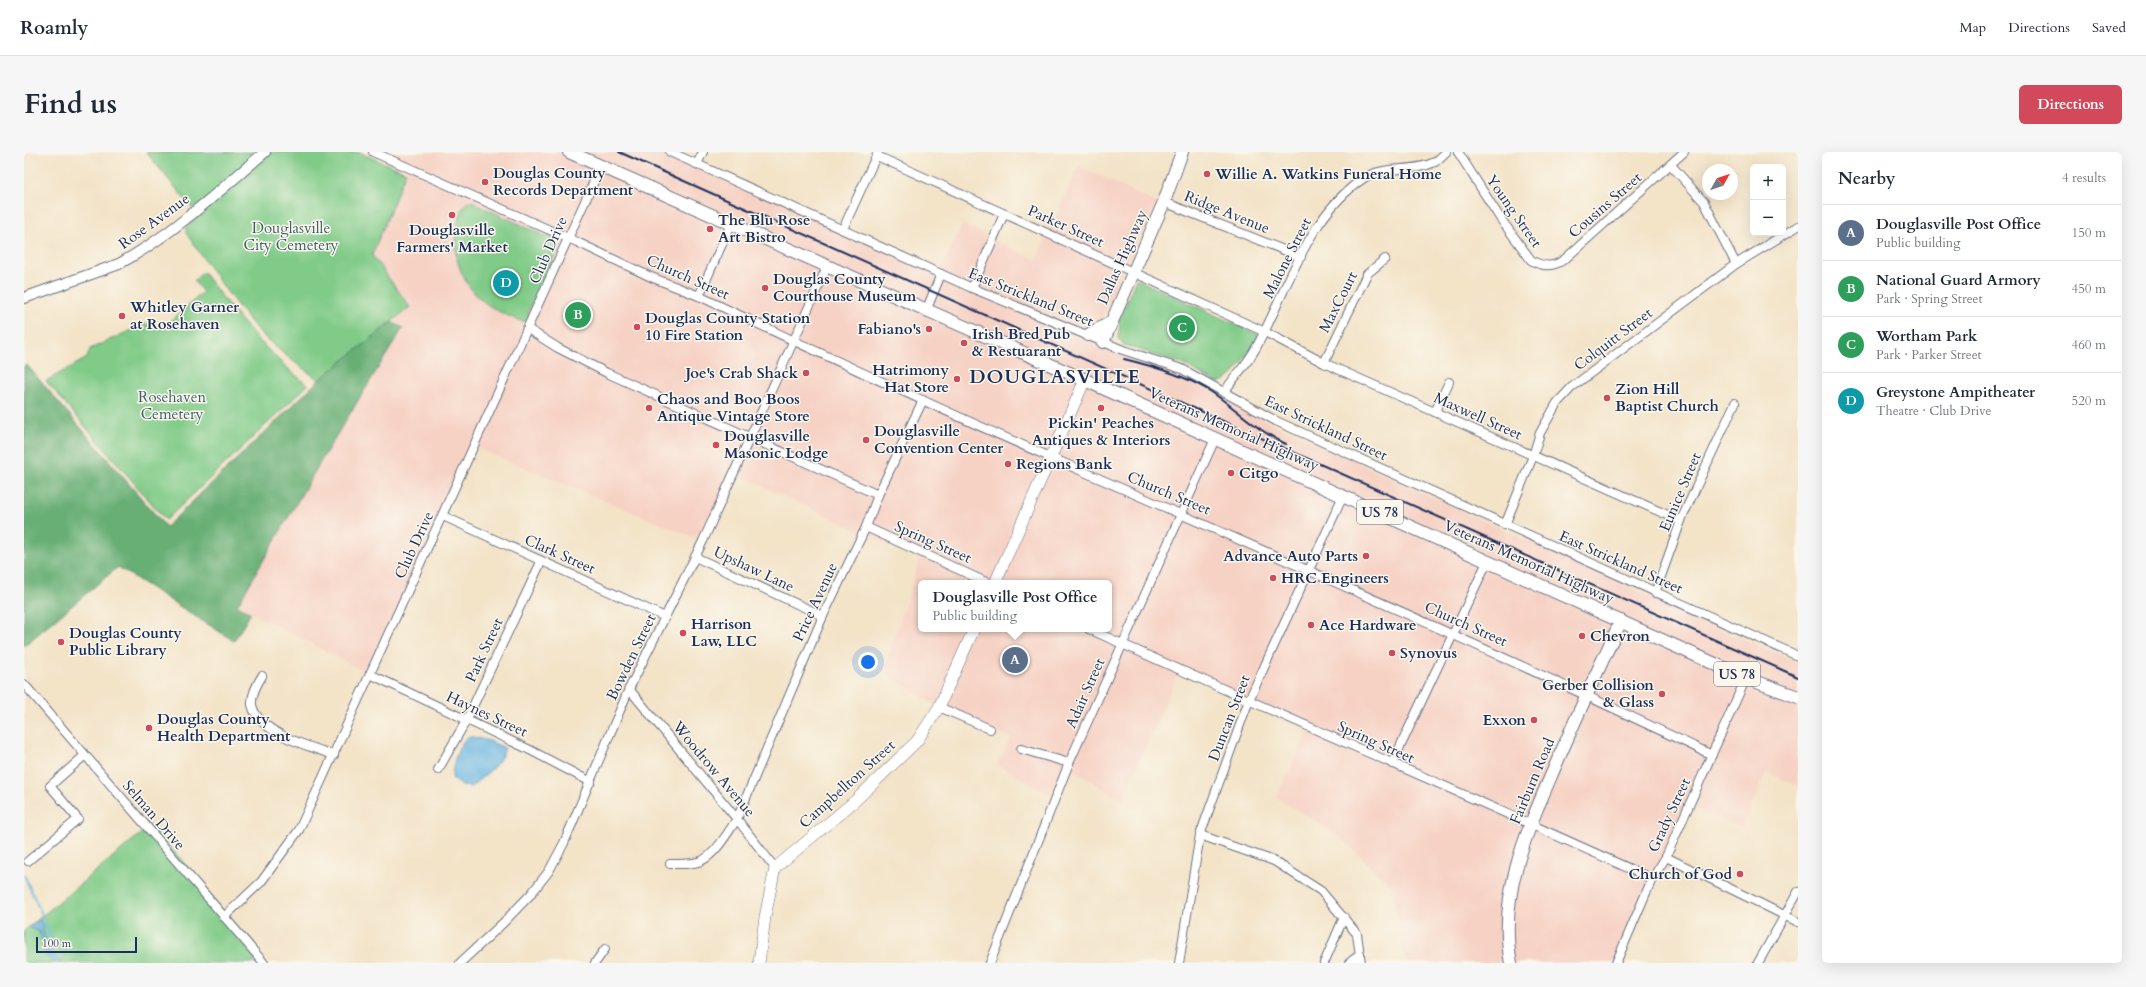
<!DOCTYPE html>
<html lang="en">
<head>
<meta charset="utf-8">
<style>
  :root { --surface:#fff; --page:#f6f6f7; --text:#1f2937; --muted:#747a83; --line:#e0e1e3; --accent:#d1495b }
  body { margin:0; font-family:Cardo,serif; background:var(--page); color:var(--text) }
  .controls { position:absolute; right:12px; top:12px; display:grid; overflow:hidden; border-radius:6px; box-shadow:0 4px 16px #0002 }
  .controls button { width:36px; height:36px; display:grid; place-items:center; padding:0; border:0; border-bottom:1px solid var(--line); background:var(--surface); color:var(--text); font:20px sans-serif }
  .compass { position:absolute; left:1678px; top:12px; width:36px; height:36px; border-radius:50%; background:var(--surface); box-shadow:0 4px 16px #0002; rotate:50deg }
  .scale { position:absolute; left:12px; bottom:10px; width:101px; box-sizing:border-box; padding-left:4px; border:2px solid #1b2f5e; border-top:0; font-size:11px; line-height:14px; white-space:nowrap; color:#1b2f5e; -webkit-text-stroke:3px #fbf7ec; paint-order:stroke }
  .you { position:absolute; left:844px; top:510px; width:14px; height:14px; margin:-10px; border:3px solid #fff; border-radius:50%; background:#1a73e8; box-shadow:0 0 0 6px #1a73e833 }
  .badge { display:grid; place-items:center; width:26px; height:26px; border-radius:50%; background:var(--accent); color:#fff; font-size:13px; font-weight:700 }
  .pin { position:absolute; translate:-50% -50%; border:2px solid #fff; box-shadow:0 1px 4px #0006 }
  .popup { position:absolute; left:894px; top:428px; width:194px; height:52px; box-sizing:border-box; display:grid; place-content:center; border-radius:6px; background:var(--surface); filter:drop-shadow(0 1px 3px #0005); font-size:13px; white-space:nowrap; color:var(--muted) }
  .popup b { font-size:15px; color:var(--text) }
  .popup::after { content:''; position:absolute; left:50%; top:100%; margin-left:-8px; border:8px solid transparent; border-top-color:var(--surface) }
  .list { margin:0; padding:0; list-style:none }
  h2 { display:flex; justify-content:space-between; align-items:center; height:52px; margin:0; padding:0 16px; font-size:17px }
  h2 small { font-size:13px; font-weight:400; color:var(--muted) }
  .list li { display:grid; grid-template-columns:26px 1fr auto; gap:12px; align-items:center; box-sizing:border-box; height:56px; padding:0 16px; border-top:1px solid var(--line) }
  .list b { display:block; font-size:15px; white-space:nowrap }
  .list p { margin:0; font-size:13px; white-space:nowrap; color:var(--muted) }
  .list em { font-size:13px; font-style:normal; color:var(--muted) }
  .map { position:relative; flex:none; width:1774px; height:811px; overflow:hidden; border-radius:6px }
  header { display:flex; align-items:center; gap:24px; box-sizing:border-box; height:56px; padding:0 20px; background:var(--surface); border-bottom:1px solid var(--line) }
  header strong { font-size:19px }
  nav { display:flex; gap:22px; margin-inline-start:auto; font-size:14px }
  .intro { display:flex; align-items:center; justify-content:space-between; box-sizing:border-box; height:96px; padding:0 24px }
  h1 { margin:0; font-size:28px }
  .button { padding:10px 18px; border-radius:6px; background:var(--accent); color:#fff; font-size:14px; font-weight:700 }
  main { display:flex; gap:24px; padding:0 24px }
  aside { flex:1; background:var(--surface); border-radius:6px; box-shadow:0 4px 16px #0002 }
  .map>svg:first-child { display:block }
  .built { fill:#f6d2c4; fill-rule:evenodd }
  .green { fill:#80cb88; stroke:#4e7d73 }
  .forest { fill:#68af74; stroke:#426f69 }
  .water { fill:#66b4e0; stroke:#40729f }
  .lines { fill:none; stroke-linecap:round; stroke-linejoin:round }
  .stream { stroke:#66b4e0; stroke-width:2 }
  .minor-casing { stroke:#676e83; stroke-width:10 }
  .tertiary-casing { stroke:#676e83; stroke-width:12 }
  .secondary-casing { stroke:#676e83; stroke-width:12 }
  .primary-casing { stroke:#676e83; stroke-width:14 }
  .minor { stroke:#fff; stroke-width:8 }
  .tertiary { stroke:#fff; stroke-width:10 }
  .secondary { stroke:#fff; stroke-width:11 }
  .primary { stroke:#fff; stroke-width:12 }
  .rail { stroke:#1b2f5e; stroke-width:2 }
  .poi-dot { fill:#d1495b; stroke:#fbf7ec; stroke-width:1.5 }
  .labels { text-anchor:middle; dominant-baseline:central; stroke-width:3; stroke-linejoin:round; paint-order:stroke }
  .shield { fill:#fbf7ec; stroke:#5e6b89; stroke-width:1 }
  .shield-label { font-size:14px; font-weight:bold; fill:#1b2f5e }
  .poi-label { font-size:15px; font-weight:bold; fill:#1b2f5e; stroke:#fbf7ec; text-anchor:start }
  .street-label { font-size:15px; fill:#1b2f5e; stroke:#fbf7ec }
  .park-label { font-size:15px; fill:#395e6b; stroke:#fbf7ec }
  .district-label { font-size:19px; font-weight:bold; letter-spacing:1px; fill:#1b2f5e; stroke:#fbf7ec }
</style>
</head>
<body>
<header>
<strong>Roamly</strong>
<nav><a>Map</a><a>Directions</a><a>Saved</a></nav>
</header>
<div class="intro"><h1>Find us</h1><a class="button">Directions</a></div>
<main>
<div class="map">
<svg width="1774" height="811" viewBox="0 0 1774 811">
  <rect width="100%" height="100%" fill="#fbf7ec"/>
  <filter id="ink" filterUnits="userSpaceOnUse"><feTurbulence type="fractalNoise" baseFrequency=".025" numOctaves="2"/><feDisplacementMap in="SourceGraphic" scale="8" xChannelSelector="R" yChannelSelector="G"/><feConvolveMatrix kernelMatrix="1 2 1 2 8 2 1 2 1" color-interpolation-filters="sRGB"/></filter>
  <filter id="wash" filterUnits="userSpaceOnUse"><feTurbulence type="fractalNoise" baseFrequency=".012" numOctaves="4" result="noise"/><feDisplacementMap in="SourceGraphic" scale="16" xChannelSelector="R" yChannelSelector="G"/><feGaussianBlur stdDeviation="0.9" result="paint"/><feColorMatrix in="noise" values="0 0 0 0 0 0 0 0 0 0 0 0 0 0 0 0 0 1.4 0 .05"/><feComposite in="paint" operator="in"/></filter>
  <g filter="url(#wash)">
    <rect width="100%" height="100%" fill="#f3e3c7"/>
    <path class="built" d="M 345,0 L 646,0 L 915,121 L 938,72 L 1012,108 L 1055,14 L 1133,51 L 1103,109 L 1072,179 L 1104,204 L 1156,220 L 1200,241 L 1214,256 L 1701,479 L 1774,510 L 1774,634 L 1743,620 L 1718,675 L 1669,655 L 1642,705 L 1592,811 L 1385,811 L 1381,806 L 1368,734 L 1314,683 L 1252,645 L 1287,576 L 1156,518 L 1098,648 L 1044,615 L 1031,646 L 973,613 L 987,586 L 915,555 L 859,520 L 896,407 L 714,323 L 679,389 L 450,295 L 346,522 L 213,454 L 301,302 L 378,176 L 367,170 L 386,155 L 348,103 L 386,12 L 357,5 ZM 897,431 L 1085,431 L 1085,477 L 897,477 Z"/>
    <g class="green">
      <path d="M 122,0 L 334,0 L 382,20 L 348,103 L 386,155 L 295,228 C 273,212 250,196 231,175 C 206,146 184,113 162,81 L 162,75 L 174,63 Z"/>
      <path d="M 445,49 L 449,49 L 454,53 L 521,84 L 524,83 L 536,88 L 537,91 L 504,160 L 506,164 L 503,169 L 497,169 C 484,164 470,158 459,149 C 438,133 426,100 433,74 C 435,66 438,53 445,49 Z"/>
      <path d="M 179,120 C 211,162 242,201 284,233 L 142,368 L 22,229 L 63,206 L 66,197 L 120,172 L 140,175 L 179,140 L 170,129 Z"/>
      <path d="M 1112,127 L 1235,183 C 1225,199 1213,227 1193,231 L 1159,212 L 1100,193 L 1094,185 L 1096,173 L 1094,171 Z"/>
      <path d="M 127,673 L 172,725 L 235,811 L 0,811 L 0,779 Z"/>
    </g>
    <path class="forest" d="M 367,170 L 379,176 L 301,302 L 213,454 L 227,461 L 210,489 L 94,415 L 0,494 L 0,214 L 2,212 L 142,375 L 295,228 Z"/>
    <g class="water">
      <path d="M 445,584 L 466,589 L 481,596 C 476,614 460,623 447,635 L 438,634 L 428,626 C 428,613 434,591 445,584 Z"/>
      <path d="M 16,767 L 24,797 L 27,802 L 37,811 C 20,811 21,796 16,782 L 14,779 L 5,776 Z"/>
    </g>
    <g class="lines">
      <path class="stream" d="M 0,723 L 20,767 L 34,811"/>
    </g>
  </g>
  <g filter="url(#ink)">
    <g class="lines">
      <defs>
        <g id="minor">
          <path d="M 349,0 L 553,90 L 627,125 L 675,144 C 791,199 908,254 1026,305 C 1247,402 1470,498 1688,603"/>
          <path d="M 646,0 L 948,136 L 1099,198 L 1158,217 L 1252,269 L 1774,504"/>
          <path d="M 1434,0 L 1476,66 L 1507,108 C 1520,116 1531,115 1542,106 L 1660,0"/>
          <path d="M 853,4 L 1241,180 L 1300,211 L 1657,369"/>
          <path d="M 673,12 L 679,0"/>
          <path d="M 1647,13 L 1680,50 L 1712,112"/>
          <path d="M 1140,50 L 1277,105"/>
          <path d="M 819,77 L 854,0"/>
          <path d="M 948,136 L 980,62"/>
          <path d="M 675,144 L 707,72"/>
          <path d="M 902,159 L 917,122"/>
          <path d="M 504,177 L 534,196 L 583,221 L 854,343"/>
          <path d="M 1300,211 L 1343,122 L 1361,107"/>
          <path d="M 1200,241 C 1210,224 1224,212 1233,194 C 1264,137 1283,64 1340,26 C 1360,13 1389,21 1411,10 C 1415,7 1419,3 1422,0"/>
          <path d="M 1411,260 L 1425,230"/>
          <path d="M 419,364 L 641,465"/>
          <path d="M 1481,373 L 1509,304 L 1516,281 L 1533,251 L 1548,235 L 1712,112 L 1774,74"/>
          <path d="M 842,375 L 964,431"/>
          <path d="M 671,405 L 799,464"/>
          <path d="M 1631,441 L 1658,366 L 1711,251"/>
          <path d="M 1065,477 C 1252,562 1441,641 1628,727"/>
          <path d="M 346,522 L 504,597 L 567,630"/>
          <path d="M 238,524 C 233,532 227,543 228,553 C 234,581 287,595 310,603"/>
          <path d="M 0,532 L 240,811"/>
          <path d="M 605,537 L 713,667 L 751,716"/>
          <path d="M 915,555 L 966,577"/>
          <path d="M 997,597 L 1045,611"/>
          <path d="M 1368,612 L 1463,410"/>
          <path d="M 414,618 L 442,569 L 517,410"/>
          <path d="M 1176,683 L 1250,709 L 1297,739 L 1333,782 L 1337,811"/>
          <path d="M 1642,705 L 1774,770"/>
          <path d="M 4,709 L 54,667 L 26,634 L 60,604"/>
          <path d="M 646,712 C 656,712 667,713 677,709 C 692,702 704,680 713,667 L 799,464 L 842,375 L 854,343 L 899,248"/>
          <path d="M 200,765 L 237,730 L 275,678 L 577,14"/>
          <path d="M 436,811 L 479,771 L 507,742 L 525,719 L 540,691 L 605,537 L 679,389 L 803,115"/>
          <path d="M 571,811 L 581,797"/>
          <path d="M 966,811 L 1045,611 L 1191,287"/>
          <path d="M 1155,811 L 1176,683 L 1225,548 L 1319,344"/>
          <path d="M 1300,811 L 1320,765"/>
          <path d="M 1325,811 L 1336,802"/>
          <path d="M 1592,811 L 1628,727 L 1642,705 L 1722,526"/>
          <path d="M 1734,811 L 1774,740"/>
        </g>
        <path id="tertiary" d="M 0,146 L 95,112 C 149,82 195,39 241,0"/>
        <g id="secondary">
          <path d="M 971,431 L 1061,228"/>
          <path d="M 735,811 L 741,765 L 751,716 L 832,648 L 893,589 L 915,555 L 950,477"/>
        </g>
        <g id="primary">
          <path d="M 545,0 L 1061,228 L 1722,526 L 1774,545"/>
          <path d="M 1064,183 L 1086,171"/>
          <path d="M 1079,190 L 1140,50 L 1158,0"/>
          <path d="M 1487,811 C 1473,740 1506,673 1533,610 C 1554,562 1575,515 1597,469"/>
        </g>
      </defs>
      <use href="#minor" class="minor-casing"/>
      <use href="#tertiary" class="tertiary-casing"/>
      <use href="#secondary" class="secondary-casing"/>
      <use href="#primary" class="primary-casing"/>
      <use href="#minor" class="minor"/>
      <use href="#tertiary" class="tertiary"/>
      <use href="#secondary" class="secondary"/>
      <use href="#primary" class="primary"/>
      <g class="rail">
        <path d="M 595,0 L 1774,525"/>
        <path d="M 1100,207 C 1129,214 1160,223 1186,239 C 1212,256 1233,279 1262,292"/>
      </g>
    </g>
  </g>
  <g class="poi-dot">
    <circle cx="1183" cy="22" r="4"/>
    <circle cx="461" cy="30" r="4"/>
    <circle cx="428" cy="63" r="4"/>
    <circle cx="686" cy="77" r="4"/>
    <circle cx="741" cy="136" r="4"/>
    <circle cx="98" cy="164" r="4"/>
    <circle cx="613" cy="175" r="4"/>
    <circle cx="905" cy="177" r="4"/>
    <circle cx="940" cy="191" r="4"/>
    <circle cx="782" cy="221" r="4"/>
    <circle cx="933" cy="227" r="4"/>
    <circle cx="1583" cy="246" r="4"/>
    <circle cx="625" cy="256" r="4"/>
    <circle cx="1077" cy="256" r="4"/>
    <circle cx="842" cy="288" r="4"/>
    <circle cx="692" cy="293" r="4"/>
    <circle cx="984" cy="312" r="4"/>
    <circle cx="1207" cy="321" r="4"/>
    <circle cx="1342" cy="404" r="4"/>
    <circle cx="1249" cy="426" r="4"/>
    <circle cx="1287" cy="473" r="4"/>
    <circle cx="659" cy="481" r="4"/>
    <circle cx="1558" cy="484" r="4"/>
    <circle cx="37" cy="490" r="4"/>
    <circle cx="1368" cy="501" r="4"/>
    <circle cx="1638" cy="542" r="4"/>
    <circle cx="1510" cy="568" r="4"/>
    <circle cx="125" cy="576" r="4"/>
    <circle cx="1716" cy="722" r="4"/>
  </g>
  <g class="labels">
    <g class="shield">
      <rect x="1333" y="348" width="46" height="24" rx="3"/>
      <rect x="1690" y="510" width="46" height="24" rx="3"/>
    </g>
    <g class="shield-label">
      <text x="1356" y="360">US 78</text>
      <text x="1713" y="522">US 78</text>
    </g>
    <g class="poi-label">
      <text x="469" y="21">Douglas County<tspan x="469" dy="17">Records Department</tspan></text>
      <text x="1191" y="22">Willie A. Watkins Funeral Home</text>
      <text x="694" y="68">The Blu Rose<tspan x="694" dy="17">Art Bistro</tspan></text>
      <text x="428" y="78" text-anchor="middle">Douglasville<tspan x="428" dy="17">Farmers' Market</tspan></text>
      <text x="749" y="127">Douglas County<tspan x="749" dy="17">Courthouse Museum</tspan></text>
      <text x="106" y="155">Whitley Garner<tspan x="106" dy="17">at Rosehaven</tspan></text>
      <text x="621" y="166">Douglas County Station<tspan x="621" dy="17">10 Fire Station</tspan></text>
      <text x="897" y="177" text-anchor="end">Fabiano's</text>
      <text x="948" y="182">Irish Bred Pub<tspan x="948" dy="17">&amp; Restuarant</tspan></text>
      <text x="925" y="218" text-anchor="end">Hatrimony<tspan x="925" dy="17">Hat Store</tspan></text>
      <text x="774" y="221" text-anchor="end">Joe's Crab Shack</text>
      <text x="1591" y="237">Zion Hill<tspan x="1591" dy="17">Baptist Church</tspan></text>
      <text x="633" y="247">Chaos and Boo Boos<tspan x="633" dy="17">Antique Vintage Store</tspan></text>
      <text x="1077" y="271" text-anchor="middle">Pickin' Peaches<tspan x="1077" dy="17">Antiques &amp; Interiors</tspan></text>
      <text x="850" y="279">Douglasville<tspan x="850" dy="17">Convention Center</tspan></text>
      <text x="700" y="284">Douglasville<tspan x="700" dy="17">Masonic Lodge</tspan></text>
      <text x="992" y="312">Regions Bank</text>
      <text x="1215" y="321">Citgo</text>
      <text x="1334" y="404" text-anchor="end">Advance Auto Parts</text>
      <text x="1257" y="426">HRC Engineers</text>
      <text x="667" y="472">Harrison<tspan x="667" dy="17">Law, LLC</tspan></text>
      <text x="1295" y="473">Ace Hardware</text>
      <text x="45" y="481">Douglas County<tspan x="45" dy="17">Public Library</tspan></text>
      <text x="1566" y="484">Chevron</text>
      <text x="1376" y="501">Synovus</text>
      <text x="1630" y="533" text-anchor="end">Gerber Collision<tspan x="1630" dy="17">&amp; Glass</tspan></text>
      <text x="133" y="567">Douglas County<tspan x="133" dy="17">Health Department</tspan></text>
      <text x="1502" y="568" text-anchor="end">Exxon</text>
      <text x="1708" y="722" text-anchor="end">Church of God</text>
    </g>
    <g class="street-label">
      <text transform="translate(1581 53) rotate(-41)">Cousins Street</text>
      <text transform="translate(1490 59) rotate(55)">Young Street</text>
      <text transform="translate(1203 60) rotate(22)">Ridge Avenue</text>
      <text transform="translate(130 69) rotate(-36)">Rose Avenue</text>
      <text transform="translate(1042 74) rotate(24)">Parker Street</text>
      <text transform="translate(524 98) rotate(-66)">Club Drive</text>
      <text transform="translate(1098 105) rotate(-66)">Dallas Highway</text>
      <text transform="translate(1263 106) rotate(-63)">Malone Street</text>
      <text transform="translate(664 125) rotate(24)">Church Street</text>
      <text transform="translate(1007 145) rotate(22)">East Strickland Street</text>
      <text transform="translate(1314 150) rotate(-63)">MaxCourt</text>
      <text transform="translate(1589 187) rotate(-37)">Colquitt Street</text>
      <text transform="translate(1454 264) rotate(24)">Maxwell Street</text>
      <text transform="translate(1302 276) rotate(25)">East Strickland Street</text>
      <text transform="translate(1210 277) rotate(24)">Veterans Memorial Highway</text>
      <text transform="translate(1656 340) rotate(-67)">Eunice Street</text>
      <text transform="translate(1145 341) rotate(23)">Church Street</text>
      <text transform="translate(909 390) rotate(24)">Spring Street</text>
      <text transform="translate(390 393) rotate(-65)">Club Drive</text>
      <text transform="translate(536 402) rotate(24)">Clark Street</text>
      <text transform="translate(1505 410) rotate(24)">Veterans Memorial Highway</text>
      <text transform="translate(1597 410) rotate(24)">East Strickland Street</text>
      <text transform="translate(730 417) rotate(25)">Upshaw Lane</text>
      <text transform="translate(791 450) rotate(-65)">Price Avenue</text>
      <text transform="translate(1442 472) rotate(24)">Church Street</text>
      <text transform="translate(460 498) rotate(-65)">Park Street</text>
      <text transform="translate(607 505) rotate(-64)">Bowden Street</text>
      <text transform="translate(1061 541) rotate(-66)">Adair Street</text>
      <text transform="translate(463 562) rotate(25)">Haynes Street</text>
      <text transform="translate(1205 566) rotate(-69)">Duncan Street</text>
      <text transform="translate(1352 590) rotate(24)">Spring Street</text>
      <text transform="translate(690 617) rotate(50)">Woodrow Avenue</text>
      <text transform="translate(1508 629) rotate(-67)">Fairburn Road</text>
      <text transform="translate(823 632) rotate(-42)">Campbellton Street</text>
      <text transform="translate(130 663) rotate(49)">Selman Drive</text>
      <text transform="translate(1645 663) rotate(-65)">Grady Street</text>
    </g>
    <g class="park-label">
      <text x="267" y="76">Douglasville<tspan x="267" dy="17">City Cemetery</tspan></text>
      <text x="148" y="245">Rosehaven<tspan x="148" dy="17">Cemetery</tspan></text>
    </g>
    <g class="district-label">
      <text x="1031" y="225">DOUGLASVILLE</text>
    </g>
  </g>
</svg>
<div class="controls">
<button>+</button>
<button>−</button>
</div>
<svg class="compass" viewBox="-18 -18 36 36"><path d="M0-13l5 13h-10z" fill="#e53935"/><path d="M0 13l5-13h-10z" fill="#747a83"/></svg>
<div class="scale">100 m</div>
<div class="you"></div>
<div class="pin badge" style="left:991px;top:508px;background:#5c6f8a">A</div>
<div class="popup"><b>Douglasville Post Office</b>Public building</div>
<div class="pin badge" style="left:554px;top:163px;background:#2e9e5b">B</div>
<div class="pin badge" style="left:1158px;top:176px;background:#2e9e5b">C</div>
<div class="pin badge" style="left:482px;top:131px;background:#0f9aa8">D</div>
</div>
<aside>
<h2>Nearby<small>4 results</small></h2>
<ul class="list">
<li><span class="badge" style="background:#5c6f8a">A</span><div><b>Douglasville Post Office</b><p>Public building</p></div><em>150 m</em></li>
<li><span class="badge" style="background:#2e9e5b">B</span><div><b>National Guard Armory</b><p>Park · Spring Street</p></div><em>450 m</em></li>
<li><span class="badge" style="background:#2e9e5b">C</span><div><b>Wortham Park</b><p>Park · Parker Street</p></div><em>460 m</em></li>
<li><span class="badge" style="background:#0f9aa8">D</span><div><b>Greystone Ampitheater</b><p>Theatre · Club Drive</p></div><em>520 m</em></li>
</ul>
</aside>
</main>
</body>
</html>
